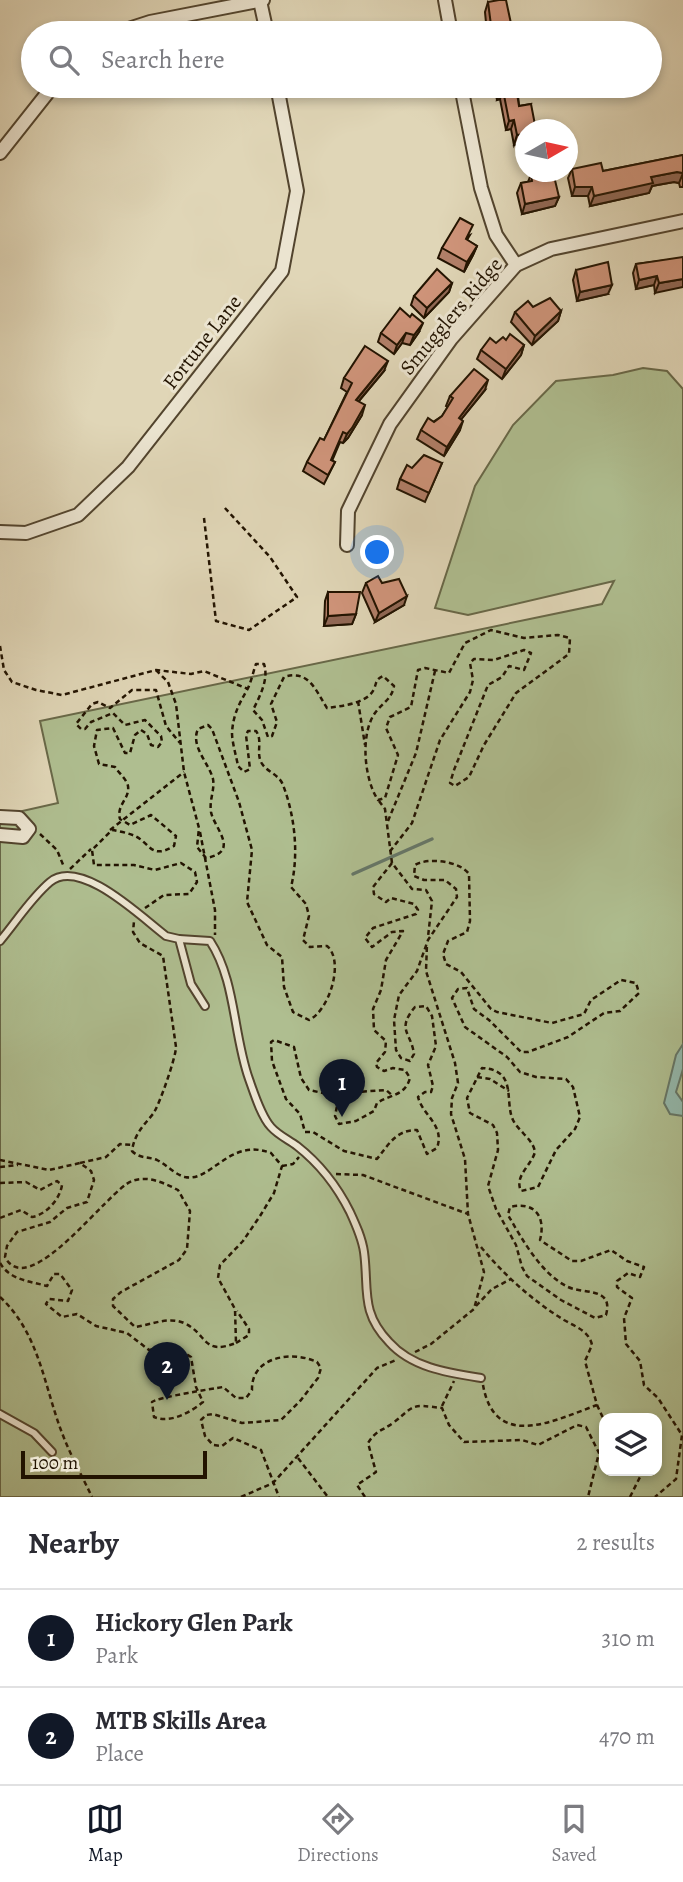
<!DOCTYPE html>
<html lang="en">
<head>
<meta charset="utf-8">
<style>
  :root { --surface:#fff; --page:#f7f7f7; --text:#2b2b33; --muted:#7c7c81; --line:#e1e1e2; --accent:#111827 }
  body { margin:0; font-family:Alegreya,serif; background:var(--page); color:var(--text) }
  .controls { position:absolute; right:21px; bottom:21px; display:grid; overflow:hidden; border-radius:14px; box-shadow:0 4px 10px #0003 }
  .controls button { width:63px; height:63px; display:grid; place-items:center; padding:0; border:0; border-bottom:2px solid var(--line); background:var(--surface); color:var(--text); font:35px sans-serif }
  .compass { position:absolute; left:515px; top:119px; width:63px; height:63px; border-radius:50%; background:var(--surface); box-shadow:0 4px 10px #0003; rotate:81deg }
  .scale { position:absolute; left:21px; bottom:18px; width:186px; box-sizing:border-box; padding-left:7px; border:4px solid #221300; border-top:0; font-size:19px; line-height:24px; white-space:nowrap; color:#221300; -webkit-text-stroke:5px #ebe4d0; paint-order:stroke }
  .you { position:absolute; left:378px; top:553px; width:24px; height:24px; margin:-18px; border:5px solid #fff; border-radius:50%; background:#1a73e8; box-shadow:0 0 0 10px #1a73e833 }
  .badge { display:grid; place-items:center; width:46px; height:46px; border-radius:50%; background:var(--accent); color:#fff; font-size:23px; font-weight:700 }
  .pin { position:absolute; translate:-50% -58px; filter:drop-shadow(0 2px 4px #0008) }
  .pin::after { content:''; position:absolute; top:37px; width:24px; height:21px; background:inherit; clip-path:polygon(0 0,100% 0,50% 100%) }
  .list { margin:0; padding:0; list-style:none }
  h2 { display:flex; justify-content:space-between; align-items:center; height:91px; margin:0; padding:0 28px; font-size:30px }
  h2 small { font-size:23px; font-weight:400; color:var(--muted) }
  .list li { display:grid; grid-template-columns:46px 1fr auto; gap:21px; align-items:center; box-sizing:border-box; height:98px; padding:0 28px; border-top:2px solid var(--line) }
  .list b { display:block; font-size:26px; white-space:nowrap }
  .list p { margin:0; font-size:23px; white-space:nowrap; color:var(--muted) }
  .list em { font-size:23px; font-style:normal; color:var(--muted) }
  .icon { flex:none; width:38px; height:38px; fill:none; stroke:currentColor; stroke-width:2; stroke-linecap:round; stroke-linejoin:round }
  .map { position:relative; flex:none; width:683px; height:1497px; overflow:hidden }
  .search { position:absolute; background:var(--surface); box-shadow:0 4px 10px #0003; left:21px; right:21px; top:21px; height:77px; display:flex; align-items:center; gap:18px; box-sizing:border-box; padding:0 24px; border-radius:38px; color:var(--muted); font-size:26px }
  .sheet { height:287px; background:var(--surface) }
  nav { display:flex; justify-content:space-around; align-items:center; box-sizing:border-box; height:98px; border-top:2px solid var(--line); background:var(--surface); font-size:19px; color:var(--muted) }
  nav a { display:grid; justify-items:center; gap:4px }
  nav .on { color:var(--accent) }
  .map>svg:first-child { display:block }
  .green { fill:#afbe90; stroke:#686848; stroke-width:2; fill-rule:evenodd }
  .water { fill:#94b9ad; stroke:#667768; stroke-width:2 }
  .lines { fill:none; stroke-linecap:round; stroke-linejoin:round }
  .stream { stroke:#667768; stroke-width:3.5 }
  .lane-casing { stroke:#52442e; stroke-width:10 }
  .street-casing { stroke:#52442e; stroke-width:16 }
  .path { stroke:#221300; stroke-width:2.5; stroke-dasharray:5 3.5; stroke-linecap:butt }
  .lane { stroke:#ebe4d0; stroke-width:6 }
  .street { stroke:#ebe4d0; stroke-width:12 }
  .wall { fill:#b27f69; stroke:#221300; stroke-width:2 }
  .shaded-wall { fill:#916855; stroke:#221300; stroke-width:2 }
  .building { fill:#cf947a; stroke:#221300; stroke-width:2 }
  .labels { text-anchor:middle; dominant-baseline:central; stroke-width:6; stroke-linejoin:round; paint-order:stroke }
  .street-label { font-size:21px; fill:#221300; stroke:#ebe4d0 }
</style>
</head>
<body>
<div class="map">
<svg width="683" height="1497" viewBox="0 0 683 1497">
  <rect width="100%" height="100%" fill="#e0d6b7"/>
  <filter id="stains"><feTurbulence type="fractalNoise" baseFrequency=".00286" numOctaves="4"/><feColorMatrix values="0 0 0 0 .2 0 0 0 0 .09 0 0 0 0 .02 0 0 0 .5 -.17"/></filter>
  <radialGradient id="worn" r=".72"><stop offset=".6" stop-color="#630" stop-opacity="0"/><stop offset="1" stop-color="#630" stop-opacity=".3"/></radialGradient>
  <path class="green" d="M 643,368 L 667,371 L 683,389 L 683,1497 L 0,1497 L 0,816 L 58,803 L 40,721 L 602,604 L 614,581 L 468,615 L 435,608 L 475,486 L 513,425 L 556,381 L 613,375 ZM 604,1418 L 657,1418 L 657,1471 L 604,1471 Z"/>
  <path class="water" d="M 683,1044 L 683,1069 L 676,1092 L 683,1102 L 683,1116 L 670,1114 L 664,1103 L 676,1055 Z"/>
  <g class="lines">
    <path class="stream" d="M 353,874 L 432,839"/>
    <defs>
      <g id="lane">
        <path d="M 179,939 L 210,941 C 236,981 233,1034 249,1079 C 254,1093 261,1116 271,1127 C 278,1135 289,1140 297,1146 C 320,1164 337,1186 350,1212 C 356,1225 362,1238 364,1252 C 369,1289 360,1312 389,1342 C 412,1368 449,1373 481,1378"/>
        <path d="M 0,941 C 16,922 31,898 50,882 C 80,857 141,917 166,936 L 179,939 L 191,984 L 205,1006"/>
        <path d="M 0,1414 L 34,1433 L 52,1452"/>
      </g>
      <g id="street">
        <path d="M 445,0 L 451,33"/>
        <path d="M 260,1 L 267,33"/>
        <path d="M 116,33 L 150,22 L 263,0"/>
        <path d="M 461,86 L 481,188 L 496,235 L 516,265"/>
        <path d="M 0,153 L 53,86"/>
        <path d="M 0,532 L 26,533 L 78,515 L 128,467 L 282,271 L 297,191 L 277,86"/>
        <path d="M 347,545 L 348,511 L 390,424 L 451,339 L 516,265 L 551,249 L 683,221"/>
        <path d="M 0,817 L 19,818 L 29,829 L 23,837 L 0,835"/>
      </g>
    </defs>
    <use href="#lane" class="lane-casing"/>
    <use href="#street" class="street-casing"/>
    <g class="path">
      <path d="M 204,518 L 216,621 L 249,630 L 297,597 L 270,557 L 224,507"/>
      <path d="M 0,646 L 4,670 L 12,682 L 36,690 L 62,695 L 156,670 L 191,674 L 204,671 L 248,689"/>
      <path d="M 156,670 L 168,682 L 176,704 L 184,772 L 199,828 L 197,847 L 206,858 C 241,852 214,828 211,812 C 209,800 215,790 213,779 C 209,763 190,746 198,729 L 208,725 L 212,729 L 239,802 L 252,850 L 247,902 L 267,945 L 282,957 L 284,987 L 293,1012 L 309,1020 C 329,1011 345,961 327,946 L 310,947 L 303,940 L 309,916 L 306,904 L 291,887 C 299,855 295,816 283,785 C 279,774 266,772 261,762 C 256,751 263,741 256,731 L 248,731 L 246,735 L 250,769 L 244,772 L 238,766 C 236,755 232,742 232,733 C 233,715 239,704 247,690 C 251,683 253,672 256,664 L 264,664 C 269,679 260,696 253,710 L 262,720 L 268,737 L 272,736 L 277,722 L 271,704 L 284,677 C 309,669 316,691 327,708 C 341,706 367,704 374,689 C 377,682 375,680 383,676 L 394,686 C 392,699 382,703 375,713 C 360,734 364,779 378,800 L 385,798 L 398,755 L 386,728 L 390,717 L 411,707 L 418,670 L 425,668 L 449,673 L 465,643 L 491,630 L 524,638 L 558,635 L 570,638 L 569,654 L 516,693 L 484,745 L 469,777 L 455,786 L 450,783 L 454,770 L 488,685 L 502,677 L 509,666 L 524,670 L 531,653 L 524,650 L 494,660 L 474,659 L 470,663 L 473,680 L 470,692 L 440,740 L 412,823 L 388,854"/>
      <path d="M 358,701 L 365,745"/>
      <path d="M 379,801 L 385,809 L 392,863 L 412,889 L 426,890 L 432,901 L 428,937"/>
      <path d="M 388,821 L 416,753 L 435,671"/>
      <path d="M 110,830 L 184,772"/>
      <path d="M 200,832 L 215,910 L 215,935"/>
      <path d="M 40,834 L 57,850 L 64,867"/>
      <path d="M 392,863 L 373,887 L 374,894 L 386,902 L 391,898 L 414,904 L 418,910 L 416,914 L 373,928 L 365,938 L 372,947 L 392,932 L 403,931 L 386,960 L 381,990 L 373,1009 L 374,1030 L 386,1041 L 385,1052 L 376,1063 L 377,1067 L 384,1071 L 393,1068 L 405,1070 L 410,1078 C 405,1096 391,1094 377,1103 L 374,1111 L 356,1121 L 339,1124 L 335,1116 L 338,1101 L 332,1095 L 309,1090 L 301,1078 L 294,1047 L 274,1040 L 271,1042 L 272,1061 L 286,1099 L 300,1114 L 305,1132 L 313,1132 L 344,1151 L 377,1159 C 389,1144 396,1130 417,1130 L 427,1154 L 437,1148 C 445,1125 423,1116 418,1097 L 425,1092 L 431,1092 L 433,1086 L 428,1065 L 436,1046 L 432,1016 L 426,1006 L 415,1007 C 396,1030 411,1032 414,1054 L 410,1061 L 401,1058 L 396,1050 L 394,1020 L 399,995 L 417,971 L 428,940 L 457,897 L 456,889 L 445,880 L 424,880 L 414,876 L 415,865 C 428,857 460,861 469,874 L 470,921 L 467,932 L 448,941 L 443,954 L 446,964 L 461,972 L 491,1009 L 497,1012 L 552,1023 L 584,1014 L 591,1000 L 621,980 L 636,983 L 639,993 L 620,1011 L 604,1013 L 568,1037 L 528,1052 L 521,1052 L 489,1020 L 474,1009 L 467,988 L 458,989 L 452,998 L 465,1027 L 507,1057 L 520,1072 L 536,1077 L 566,1079 L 573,1087 L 580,1117 L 575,1129 L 556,1150 L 538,1187 L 521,1191 C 514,1176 531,1166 535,1152 C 533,1139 519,1132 513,1120 C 504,1101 518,1070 482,1068 L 467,1098 L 470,1113 L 493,1125 L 497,1133 L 498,1150 L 488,1186 L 496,1209 L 516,1245 L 522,1267 L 527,1276 L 561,1300 L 595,1318 L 606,1315 C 614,1286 582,1295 566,1286 C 540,1272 522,1239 508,1215 L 510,1207 C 535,1201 546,1217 540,1240 L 572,1261 L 581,1261 L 611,1250 L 627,1261 L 644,1267 L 640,1277 L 628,1273 L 617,1281 L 617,1287 L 632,1298 L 624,1318 L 626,1344 L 640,1361 L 644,1385 L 658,1398 L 682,1435 L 676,1479 L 655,1497"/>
      <path d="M 70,869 L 91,849"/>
      <path d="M 145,908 L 164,895 L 189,894 L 197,882 L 195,872 L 181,863 L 155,870 L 134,865 L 94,865 L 92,850 L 112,830 C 119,831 128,833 135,836 C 150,843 151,860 174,846 L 176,836 L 151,815 L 130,825 L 120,819 C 116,805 130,799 128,786 C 127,780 119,773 115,767 L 99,764 L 94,746 L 97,730 L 113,728 L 125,753 L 130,753 L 135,735 L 141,730 L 147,734 L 151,745 L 158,747 L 162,742 L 161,736 L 145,720 L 125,725 L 113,713 L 91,722 L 85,729 L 81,729 L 76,724 L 92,704 L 98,702 L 110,708 L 132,690 L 156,690 L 166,726 L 180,743"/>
      <path d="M 477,1077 L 490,1079 L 509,1091"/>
      <path d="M 328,1094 L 386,1090 L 393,1096"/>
      <path d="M 0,1160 L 49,1170 L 80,1163 L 91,1171 L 94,1180 L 87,1202 L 67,1208 L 50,1222 L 17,1232 L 7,1246 L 5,1257 C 29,1303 109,1189 132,1181 C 148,1175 164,1183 178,1190 L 190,1211 L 187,1249 L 179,1260 L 121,1292 L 113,1299 L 113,1306 L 135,1327 C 151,1325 168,1316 184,1323 C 208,1334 202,1356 236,1343 L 235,1309 L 218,1278 L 220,1265 L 243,1241 L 260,1216 L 274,1193 L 282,1166 L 271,1153 C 229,1137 211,1183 185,1177 C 174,1174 167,1165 157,1160 C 147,1156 140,1159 132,1151 C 134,1135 143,1126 153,1114 C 159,1106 176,1057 176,1047 L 163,956 L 140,943 L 133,932 L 134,921"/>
      <path d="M 80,1163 L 106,1157 L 120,1144 L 133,1145"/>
      <path d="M 282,1166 L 293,1164 L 299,1157"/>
      <path d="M 0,1167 L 18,1165"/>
      <path d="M 336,1174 L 363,1175 L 468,1214"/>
      <path d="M 0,1183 L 26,1182 L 40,1190 L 57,1181 L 62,1185 C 60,1199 46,1215 32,1217 L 21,1210 L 0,1218"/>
      <path d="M 481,1247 C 504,1275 533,1301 564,1320 C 576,1327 589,1331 592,1345 L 585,1361 L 597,1405 C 553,1421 495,1451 483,1385"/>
      <path d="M 0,1263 C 10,1280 29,1281 47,1286 L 54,1274 L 60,1274 L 72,1290 L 68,1301 L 49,1299 L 46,1304 L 62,1317 L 77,1314 L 96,1326 L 127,1333 L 149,1350 C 175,1347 165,1341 191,1357 L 196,1387 L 203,1402 C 191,1412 170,1424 154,1417 L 152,1402 C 159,1397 211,1389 223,1387 L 236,1398 L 246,1398 L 252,1390 C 251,1357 291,1350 317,1362 L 321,1368 L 318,1378 L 301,1400 L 281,1420 L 242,1423 L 213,1414 L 206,1415 L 201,1420 L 205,1436 L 213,1445 L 222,1446 L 233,1438 L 261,1450 L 279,1497"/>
      <path d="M 0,1297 C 41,1335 44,1389 64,1438 C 72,1458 83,1478 92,1497"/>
      <path d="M 476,1306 L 492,1289 L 511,1279"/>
      <path d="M 236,1343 L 249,1335 L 249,1329 L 237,1311"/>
      <path d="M 415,1352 L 431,1344 L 474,1309 L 484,1272 L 468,1214 L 465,1159 L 451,1114 L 452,1098 L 458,1083 L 455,1063 L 426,971 L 427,944"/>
      <path d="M 597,1405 L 604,1420"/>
      <path d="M 442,1406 L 454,1381"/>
      <path d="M 298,1458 L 328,1497"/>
      <path d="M 241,1497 L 273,1483 L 377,1368 L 396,1360"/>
      <path d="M 365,1497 L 357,1485 L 376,1472 L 368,1443 C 376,1430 382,1431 393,1423 C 416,1405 409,1404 442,1408 L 449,1425 L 464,1442 L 522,1440 L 538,1445 L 577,1425 L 586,1427 L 599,1453 L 588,1497"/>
      <path d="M 630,1497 L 643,1471"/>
    </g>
    <use href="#lane" class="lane"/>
    <use href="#street" class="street"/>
  </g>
  <g class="wall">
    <path d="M 488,2 L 513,33 L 487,33 L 485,12 Z"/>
    <path d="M 494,86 L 527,86 L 524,94 L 518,95 L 519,106 L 531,104 L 514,145 L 511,129 L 506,130 L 500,99 L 497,100 Z"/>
    <path d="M 683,155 L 683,187 L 680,187 L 679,183 L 674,182 L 652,186 L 649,193 L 590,206 L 588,196 L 572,196 L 568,178 L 572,169 L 603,171 Z"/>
    <path d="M 531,174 L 543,179 L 559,197 L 555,206 L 522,214 L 517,193 L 521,183 L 528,182 Z"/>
    <path d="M 470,235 L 467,240 L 477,246 L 473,255 L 464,272 L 438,258 L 442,248 Z"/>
    <path d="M 683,258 L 655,293 L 654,285 L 636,289 L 633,273 L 636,264 Z"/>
    <path d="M 576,270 L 608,294 L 577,301 L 573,280 Z"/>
    <path d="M 452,283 L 449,292 L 424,318 L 411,305 L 414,296 Z"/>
    <path d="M 533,307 L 561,311 L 558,321 L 532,345 L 511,322 L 515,312 Z"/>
    <path d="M 419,332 L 410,345 L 402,343 L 394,354 L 378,342 L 381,333 Z"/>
    <path d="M 506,340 L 524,345 L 521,355 L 502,379 L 477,359 L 481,350 Z"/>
    <path d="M 384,371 L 359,401 L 362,415 L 348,438 L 343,443 L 340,442 L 332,461 L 335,462 L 324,484 L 303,471 L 307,462 L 324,440 L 347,392 L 341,388 L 344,378 Z"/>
    <path d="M 485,390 L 461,419 L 460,430 L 444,456 L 417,439 L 421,430 L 442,416 L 448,407 L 446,406 L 450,396 Z"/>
    <path d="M 442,463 L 425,502 L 397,489 L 400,479 L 412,468 Z"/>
    <path d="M 366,583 L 382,583 L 404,605 L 375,622 L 362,593 Z"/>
    <path d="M 328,592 L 356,614 L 352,624 L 324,626 L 325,601 Z"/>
  </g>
  <g class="shaded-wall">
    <path d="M 522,86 L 527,86 L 524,94 L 513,96 L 516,87 Z"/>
    <path d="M 500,90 L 503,90 L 500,99 L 497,100 Z"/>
    <path d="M 514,120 L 511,129 L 506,130 L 509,121 Z"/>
    <path d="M 526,134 L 526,143 L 514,145 L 517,135 Z"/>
    <path d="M 677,172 L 683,173 L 679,183 L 674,182 L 652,186 L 649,193 L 590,206 L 594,196 L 651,177 Z"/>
    <path d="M 575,187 L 592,187 L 588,196 L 572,196 Z"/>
    <path d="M 559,197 L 555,206 L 522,214 L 525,204 Z"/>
    <path d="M 477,246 L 473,255 L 464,272 L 467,262 Z"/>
    <path d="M 657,276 L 654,285 L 636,289 L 639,280 Z"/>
    <path d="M 683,279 L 683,287 L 655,293 L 659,283 Z"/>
    <path d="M 452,283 L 449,292 L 424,318 L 427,308 Z"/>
    <path d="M 612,285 L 608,294 L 577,301 L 580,292 Z"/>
    <path d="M 561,311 L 558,321 L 532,345 L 535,336 Z"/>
    <path d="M 423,323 L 419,332 L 410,345 L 414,335 Z"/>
    <path d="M 406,333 L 402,343 L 394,354 L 397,345 Z"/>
    <path d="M 524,345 L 521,355 L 502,379 L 506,369 Z"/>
    <path d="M 388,361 L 384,371 L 352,409 L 356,400 Z"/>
    <path d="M 488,380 L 485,390 L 455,427 L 459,418 Z"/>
    <path d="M 365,405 L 362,415 L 348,438 L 343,443 L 347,434 Z"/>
    <path d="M 463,421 L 460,430 L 444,456 L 447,447 Z"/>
    <path d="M 407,596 L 404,605 L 375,622 L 379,613 Z"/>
    <path d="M 356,614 L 352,624 L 324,626 L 328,616 Z"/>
  </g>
  <g class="building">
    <path d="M 499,0 L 506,0 L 513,33 L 492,33 L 488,2 Z"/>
    <path d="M 499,86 L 522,86 L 516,87 L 519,106 L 531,104 L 536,130 L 526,130 L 526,134 L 517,135 L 514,120 L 509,121 L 503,90 L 500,90 Z"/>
    <path d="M 683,155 L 683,175 L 683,173 L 677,172 L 651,177 L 653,183 L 594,196 L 592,187 L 575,187 L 572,169 L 601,163 L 603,171 Z"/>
    <path d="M 541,172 L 543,179 L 554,176 L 559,197 L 525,204 L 521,183 L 532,181 L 531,174 Z"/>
    <path d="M 460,218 L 473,225 L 466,239 L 477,246 L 467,262 L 442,248 Z"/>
    <path d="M 683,257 L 683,279 L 659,283 L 657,276 L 639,280 L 636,264 Z"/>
    <path d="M 608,262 L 612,285 L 580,292 L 576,270 Z"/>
    <path d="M 437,269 L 452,283 L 427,308 L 414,296 Z"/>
    <path d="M 550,298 L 561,311 L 535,336 L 515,312 L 528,301 L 533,307 Z"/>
    <path d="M 400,308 L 410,317 L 412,314 L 423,323 L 414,335 L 406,333 L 397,345 L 381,333 Z"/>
    <path d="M 510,334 L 524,345 L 506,369 L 481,350 L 490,338 L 496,343 L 503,337 L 506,340 Z"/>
    <path d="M 365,346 L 388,361 L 356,400 L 365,405 L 352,428 L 347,434 L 343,432 L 331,460 L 335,462 L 328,475 L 307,462 L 320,438 L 324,440 L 352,383 L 344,378 Z"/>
    <path d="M 474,369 L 488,380 L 459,418 L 463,421 L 447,447 L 421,430 L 428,418 L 434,422 L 442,416 L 453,398 L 450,396 Z"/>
    <path d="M 424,455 L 442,463 L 429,493 L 400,479 L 407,465 L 412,468 Z"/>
    <path d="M 378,576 L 382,583 L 399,579 L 407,596 L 379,613 L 366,583 Z"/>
    <path d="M 328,592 L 360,592 L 356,614 L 328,616 Z"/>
  </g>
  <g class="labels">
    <g class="street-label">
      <text transform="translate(451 316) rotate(-50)">Smugglers Ridge</text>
      <text transform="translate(202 342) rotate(-52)">Fortune Lane</text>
    </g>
  </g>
  <rect width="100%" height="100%" filter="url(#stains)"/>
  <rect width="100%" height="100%" fill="url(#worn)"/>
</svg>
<div class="controls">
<button><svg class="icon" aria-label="layers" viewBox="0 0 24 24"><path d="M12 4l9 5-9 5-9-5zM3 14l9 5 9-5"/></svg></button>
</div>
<svg class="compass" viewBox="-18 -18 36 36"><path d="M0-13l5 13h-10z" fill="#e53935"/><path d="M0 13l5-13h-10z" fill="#7c7c81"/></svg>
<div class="scale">100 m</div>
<div class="you"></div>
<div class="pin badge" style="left:342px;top:1117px">1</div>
<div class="pin badge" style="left:167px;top:1400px">2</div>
<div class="search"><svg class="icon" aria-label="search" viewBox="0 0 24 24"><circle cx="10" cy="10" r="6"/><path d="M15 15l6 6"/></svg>Search here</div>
</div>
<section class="sheet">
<h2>Nearby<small>2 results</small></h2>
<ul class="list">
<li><span class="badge">1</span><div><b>Hickory Glen Park</b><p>Park</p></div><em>310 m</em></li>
<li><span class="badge">2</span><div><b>MTB Skills Area</b><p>Place</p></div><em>470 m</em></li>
</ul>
</section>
<nav>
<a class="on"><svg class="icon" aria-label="map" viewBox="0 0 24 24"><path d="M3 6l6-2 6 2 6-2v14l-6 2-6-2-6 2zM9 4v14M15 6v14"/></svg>Map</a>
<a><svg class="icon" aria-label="directions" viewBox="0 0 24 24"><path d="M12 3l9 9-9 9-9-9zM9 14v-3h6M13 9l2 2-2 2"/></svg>Directions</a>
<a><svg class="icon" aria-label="saved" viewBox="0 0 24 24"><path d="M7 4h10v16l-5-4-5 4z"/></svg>Saved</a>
</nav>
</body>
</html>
